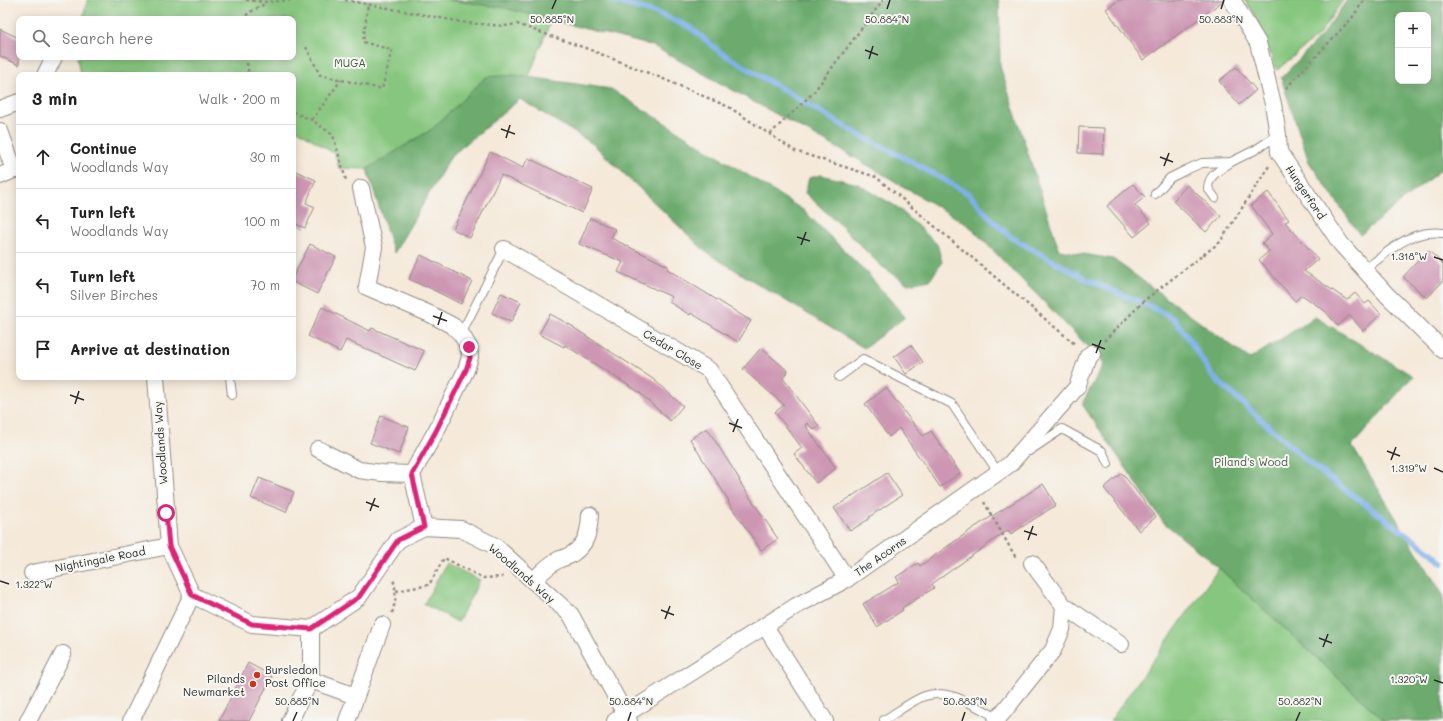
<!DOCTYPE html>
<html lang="en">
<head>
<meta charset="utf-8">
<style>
  :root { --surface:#fff; --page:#f6f6f6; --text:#222; --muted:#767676; --line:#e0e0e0 }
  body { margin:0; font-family:Mali,sans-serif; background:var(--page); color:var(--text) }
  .controls { position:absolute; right:12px; top:12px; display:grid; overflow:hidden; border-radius:8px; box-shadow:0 2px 10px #0003 }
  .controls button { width:36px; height:36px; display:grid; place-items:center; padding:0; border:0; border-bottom:1px solid var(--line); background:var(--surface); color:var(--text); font:20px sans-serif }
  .stop { position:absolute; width:12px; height:12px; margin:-9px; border:3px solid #db2777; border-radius:50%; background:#fff }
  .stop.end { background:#db2777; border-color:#fff; box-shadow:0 1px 4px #0008 }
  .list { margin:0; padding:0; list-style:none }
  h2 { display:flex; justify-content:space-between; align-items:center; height:52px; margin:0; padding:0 16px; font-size:17px }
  h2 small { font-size:13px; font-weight:400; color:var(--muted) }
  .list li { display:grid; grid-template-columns:26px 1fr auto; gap:12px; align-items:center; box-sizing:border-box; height:64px; padding:0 16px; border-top:1px solid var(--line) }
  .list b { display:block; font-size:15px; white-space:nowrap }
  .list p { margin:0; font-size:13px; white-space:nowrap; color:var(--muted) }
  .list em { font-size:13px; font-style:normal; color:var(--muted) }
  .icon { flex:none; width:22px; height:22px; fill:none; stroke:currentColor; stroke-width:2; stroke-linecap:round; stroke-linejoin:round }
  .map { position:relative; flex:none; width:1443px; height:721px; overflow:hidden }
  .search { position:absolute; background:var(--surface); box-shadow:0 2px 10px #0003; left:16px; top:16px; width:280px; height:44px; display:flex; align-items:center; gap:10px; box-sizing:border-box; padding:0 14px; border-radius:8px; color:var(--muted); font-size:15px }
  .panel { position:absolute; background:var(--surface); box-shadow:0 2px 10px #0003; left:16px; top:72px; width:280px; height:308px; border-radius:8px }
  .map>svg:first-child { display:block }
  .green { fill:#86c67e; stroke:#587854 }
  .forest { fill:#6cab6d; stroke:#4c6b4c; fill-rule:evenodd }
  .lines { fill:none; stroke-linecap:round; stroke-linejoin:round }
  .stream { stroke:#80b0eb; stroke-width:5.5 }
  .building { fill:#cd97b3 }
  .service-casing { stroke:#908a82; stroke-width:10 }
  .minor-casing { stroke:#908a82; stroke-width:18 }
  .path { stroke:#908a82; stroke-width:2.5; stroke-dasharray:3 3; stroke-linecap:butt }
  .service { stroke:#fff; stroke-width:8 }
  .minor { stroke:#fff; stroke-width:16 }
  .route { stroke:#db2777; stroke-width:5 }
  .ticks { fill:none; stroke:#2b2b2b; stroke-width:1.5 }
  .poi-dot { fill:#c8321e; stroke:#f6f6f2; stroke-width:1.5 }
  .labels { text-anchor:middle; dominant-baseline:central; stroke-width:4; stroke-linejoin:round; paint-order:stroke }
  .park-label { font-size:11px; fill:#465a44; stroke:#f6f6f2 }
  .street-label { font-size:11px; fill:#2b2b2b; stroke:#f6f6f2 }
  .poi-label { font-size:11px; fill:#2b2b2b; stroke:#f6f6f2; text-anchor:start }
  .ticks-label { font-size:10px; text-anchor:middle; fill:#2b2b2b; stroke:#f6f6f2; stroke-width:4; stroke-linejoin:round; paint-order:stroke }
</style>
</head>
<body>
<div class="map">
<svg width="1443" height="721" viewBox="0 0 1443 721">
  <rect width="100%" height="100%" fill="#f6f6f2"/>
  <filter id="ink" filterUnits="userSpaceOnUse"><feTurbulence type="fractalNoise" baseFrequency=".025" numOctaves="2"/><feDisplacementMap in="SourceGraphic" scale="8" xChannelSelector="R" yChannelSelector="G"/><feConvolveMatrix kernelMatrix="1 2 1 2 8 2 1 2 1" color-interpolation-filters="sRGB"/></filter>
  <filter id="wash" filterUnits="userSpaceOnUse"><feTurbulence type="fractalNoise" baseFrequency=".012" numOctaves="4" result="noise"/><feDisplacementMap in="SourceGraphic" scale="16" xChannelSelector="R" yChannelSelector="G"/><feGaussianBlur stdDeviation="0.9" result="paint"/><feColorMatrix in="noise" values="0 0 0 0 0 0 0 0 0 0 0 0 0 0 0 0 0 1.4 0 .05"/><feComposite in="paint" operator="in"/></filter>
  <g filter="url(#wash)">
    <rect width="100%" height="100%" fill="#f5e9d9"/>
    <g class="green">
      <path d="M 87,0 L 559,0 L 520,99 L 451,156 L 394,253 L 367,169 L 339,168 L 335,154 L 293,127 L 293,75 L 209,75 L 209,72 L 182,75 L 81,75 L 78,57 L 293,57 L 293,19 L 83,19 Z"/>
      <path d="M 1244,0 L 1343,0 L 1318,36 L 1277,70 L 1254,13 Z"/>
      <path d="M 446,563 L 480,580 L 458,622 L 424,604 Z"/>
      <path d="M 1219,568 L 1385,721 L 1110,721 Z"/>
    </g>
    <g class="forest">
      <path d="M 448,0 L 999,0 L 1000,66 L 1059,250 L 1113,259 L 1250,359 L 1315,317 L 1413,376 L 1352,446 L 1443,595 L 1443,721 L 1385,721 L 1219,568 L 1163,522 L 1082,404 L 1104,363 L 968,225 L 859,160 L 653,46 L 504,8 Z"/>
      <path d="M 1347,0 L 1443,0 L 1443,168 L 1360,235 L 1309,162 L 1281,78 L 1323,34 ZM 1398,15 L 1428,15 L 1428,81 L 1398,81 Z"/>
      <path d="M 514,75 L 611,89 L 803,210 L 866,272 L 905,317 L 864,348 L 707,253 L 593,144 L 520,99 L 451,156 L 394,253 L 367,169 L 432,129 L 486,77 Z"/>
      <path d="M 821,175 L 858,184 L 897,207 L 937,244 L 942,262 L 930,280 L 908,284 L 880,265 L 836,221 L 805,193 L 809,178 Z"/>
    </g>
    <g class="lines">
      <path class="stream" d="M 610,0 L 657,13 L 691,28 L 720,52 L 859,135 L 912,162 L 969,194 L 991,219 L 1012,238 L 1086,279 L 1154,308 L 1174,319 L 1187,336 L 1213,377 L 1313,466 L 1432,553 L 1443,563"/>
    </g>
    <g id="blocks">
      <g class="building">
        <path d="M 1119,0 L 1223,0 L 1223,1 L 1143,60 L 1106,9 Z"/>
        <path d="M 0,29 L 19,38 L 19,65 L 0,56 Z"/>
        <path d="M 1236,67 L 1256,90 L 1239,105 L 1219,81 Z"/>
        <path d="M 1079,127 L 1104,128 L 1103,154 L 1078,153 Z"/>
        <path d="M 490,152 L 523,168 L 528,158 L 593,189 L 582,213 L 501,175 L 470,238 L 453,229 Z"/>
        <path d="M 293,170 L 316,180 L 306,203 L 315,207 L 305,228 L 296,224 L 293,231 Z"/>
        <path d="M 1133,184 L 1145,197 L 1135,205 L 1151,223 L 1134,237 L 1107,206 Z"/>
        <path d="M 1187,185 L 1221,216 L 1206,232 L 1173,201 Z"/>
        <path d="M 1268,192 L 1289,220 L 1285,222 L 1318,259 L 1304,271 L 1347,300 L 1355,293 L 1365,304 L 1369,301 L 1381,314 L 1363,331 L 1350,315 L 1338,326 L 1325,311 L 1302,295 L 1295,301 L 1259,260 L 1269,251 L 1262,243 L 1272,234 L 1251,205 Z"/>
        <path d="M 590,218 L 615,229 L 611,238 L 668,266 L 667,269 L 751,321 L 738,342 L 691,313 L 690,315 L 669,302 L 672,297 L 618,272 L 623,262 L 579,244 Z"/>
        <path d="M 310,244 L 336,257 L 317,294 L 293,282 L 293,277 Z"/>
        <path d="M 1428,250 L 1443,264 L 1443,281 L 1427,298 L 1403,277 Z"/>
        <path d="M 421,255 L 472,281 L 461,304 L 426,286 L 426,287 L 409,279 Z"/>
        <path d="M 501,293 L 521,302 L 511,322 L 492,313 Z"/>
        <path d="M 322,307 L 370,331 L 372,328 L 424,351 L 415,371 L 346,340 L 340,352 L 308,336 Z"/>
        <path d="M 550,314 L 574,327 L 574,328 L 653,379 L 683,406 L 670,421 L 639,392 L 565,345 L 564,347 L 539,334 Z"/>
        <path d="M 911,345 L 923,362 L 906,374 L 894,357 Z"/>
        <path d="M 761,348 L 788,371 L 783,378 L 819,426 L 814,430 L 807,423 L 805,425 L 836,468 L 816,483 L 794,454 L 802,448 L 775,412 L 784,405 L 743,369 Z"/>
        <path d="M 886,388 L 923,436 L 931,431 L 960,473 L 940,487 L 899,428 L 889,437 L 865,404 Z"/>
        <path d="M 381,416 L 409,427 L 399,454 L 370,443 Z"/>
        <path d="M 707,428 L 740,480 L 739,481 L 778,539 L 761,550 L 728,502 L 729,501 L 690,439 Z"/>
        <path d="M 887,473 L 902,495 L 869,517 L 869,519 L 850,531 L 834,508 Z"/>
        <path d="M 1122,473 L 1156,517 L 1139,531 L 1104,488 Z"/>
        <path d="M 259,478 L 294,492 L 286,512 L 251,498 Z"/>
        <path d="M 1043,484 L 1056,505 L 1011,534 L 1008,530 L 932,584 L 934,588 L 902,608 L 903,610 L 877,627 L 863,604 L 899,582 L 896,577 L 918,563 L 920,566 L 975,527 Z"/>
        <path d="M 248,663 L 272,676 L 249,721 L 219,721 Z"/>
      </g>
    </g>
  </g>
  <g filter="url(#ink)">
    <use href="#blocks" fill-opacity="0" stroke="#908a82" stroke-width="1"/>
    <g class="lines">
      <defs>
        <g id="service">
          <path d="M 1155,194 L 1170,178 L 1188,169 L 1202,163 L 1231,162 L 1255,150 L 1278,135"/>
          <path d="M 1215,198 L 1208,188 C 1209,174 1220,170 1231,162"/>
          <path d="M 1364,270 C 1390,251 1409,229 1443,233"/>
          <path d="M 461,334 L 504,249"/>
          <path d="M 230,377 L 232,395"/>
          <path d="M 839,377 L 863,359 L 952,404 L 998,472"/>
          <path d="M 1029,451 L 1062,429 L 1102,451 L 1108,464"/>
          <path d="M 884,720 C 895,714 914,699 925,696 C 949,688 977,707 998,718"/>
        </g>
        <g id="minor">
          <path d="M 1232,0 L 1258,43 L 1273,104 L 1278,135 L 1279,152 L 1341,244 L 1387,295 L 1443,350"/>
          <path d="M 45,75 L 54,57"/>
          <path d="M 0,109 L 19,102"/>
          <path d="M 0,131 L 14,170"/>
          <path d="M 0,176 L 14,170 L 19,170"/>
          <path d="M 361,188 L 374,247 L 367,287 L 430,314 L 453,326 L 461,334 L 469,347 L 470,357 L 466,370 L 436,431 L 412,474 L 424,527"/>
          <path d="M 504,249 L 709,370 L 847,579"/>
          <path d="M 156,377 L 169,546 L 192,595 L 252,624 L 311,629 L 359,597 L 398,540 L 424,527 L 461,529 L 495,546 L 571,615 L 629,721"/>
          <path d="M 318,449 L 359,470 L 382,473 L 412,474"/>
          <path d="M 32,573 L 169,546"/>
          <path d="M 533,581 C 541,573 548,565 558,560 C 562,558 568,557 572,554 C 587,544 589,532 590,515"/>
          <path d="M 1064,606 L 1121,644"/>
          <path d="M 765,626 L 825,721"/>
          <path d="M 311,680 L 355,696"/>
          <path d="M 28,721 L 63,654"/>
          <path d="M 131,721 L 192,595"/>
          <path d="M 290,721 L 301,698 L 311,680 L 311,629"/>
          <path d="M 347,721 L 382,625"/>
          <path d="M 615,721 L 796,606 L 847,579 L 1010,464 L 1077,387 L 1088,356 L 1092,353"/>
          <path d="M 996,721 L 1053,650 L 1062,629 L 1064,606 L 1032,563"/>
        </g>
      </defs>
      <use href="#service" class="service-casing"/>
      <use href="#minor" class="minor-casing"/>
      <g class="path">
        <path d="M 246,0 L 266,2 L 295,0"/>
        <path d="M 345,0 L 467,23 L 504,26 L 517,24 L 588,49 L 661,78 L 729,107 L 795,151 L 876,177 L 1076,345"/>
        <path d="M 241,19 L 252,11 L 266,3"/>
        <path d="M 306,47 L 320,75 L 382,89 L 392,50 L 363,42 L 368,4"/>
        <path d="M 246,57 L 248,69 L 248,75"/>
        <path d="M 1286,88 L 1352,18 L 1364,0"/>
        <path d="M 293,112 L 312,120 L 333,135 L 346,180"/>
        <path d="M 312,120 L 341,80"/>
        <path d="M 770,134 L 813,93 L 883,0"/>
        <path d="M 1104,341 L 1146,299 L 1220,242 L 1269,166"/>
        <path d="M 984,502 L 1016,558"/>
        <path d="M 396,591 L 429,585 L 444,558 L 483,578 L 503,577"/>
        <path d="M 392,613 C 396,601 397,591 393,579"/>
      </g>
      <use href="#service" class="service"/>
      <use href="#minor" class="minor"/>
    </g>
  </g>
  <g class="lines" filter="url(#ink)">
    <path class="route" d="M 166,513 L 169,546 L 192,595 L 252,624 L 311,629 L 359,597 L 398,540 L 424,527 L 412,474 L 436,431 L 466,370 L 470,358 L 469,347"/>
  </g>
  <path class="ticks" d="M 552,9 L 556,0M 887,9 L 890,0M 1221,9 L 1224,0M 865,50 L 878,55M 869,59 L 873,46M 501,129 L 515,134M 506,138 L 510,125M 1160,157 L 1173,162M 1164,166 L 1169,153M 797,237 L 810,241M 801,245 L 806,232M 1434,257 L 1443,260M 433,316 L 447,321M 438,325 L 442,312M 1092,344 L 1105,349M 1096,353 L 1101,340M 70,395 L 84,400M 75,404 L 79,391M 729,423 L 742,428M 733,432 L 738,419M 1387,451 L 1400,456M 1391,460 L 1396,447M 1434,468 L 1443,472M 366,502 L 379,507M 370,511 L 375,498M 1024,531 L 1037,535M 1028,540 L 1033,526M 0,581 L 9,584M 661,610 L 674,615M 665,619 L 670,606M 1319,638 L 1332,643M 1323,647 L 1328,634M 1434,680 L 1443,683M 293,721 L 297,712M 628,721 L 631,712M 962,721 L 965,712M 1296,721 L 1300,712"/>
  <g class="poi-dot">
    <circle cx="257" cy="675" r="4"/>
    <circle cx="253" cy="684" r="4"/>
  </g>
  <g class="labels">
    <g class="park-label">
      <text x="350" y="62">MUGA</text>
      <text x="1251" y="461">Piland's Wood</text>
    </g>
    <g class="street-label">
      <text transform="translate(1306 192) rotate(56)">Hungerford</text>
      <text transform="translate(673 349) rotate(31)">Cedar Close</text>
      <text transform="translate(160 443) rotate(-94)">Woodlands Way</text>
      <text transform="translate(880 556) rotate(-35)">The Acorns</text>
      <text transform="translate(100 559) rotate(-11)">Nightingale Road</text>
      <text transform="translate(522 573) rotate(41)">Woodlands Way</text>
    </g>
    <g class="poi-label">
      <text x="265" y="669">Bursledon<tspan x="265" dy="13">Post Office</tspan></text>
      <text x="245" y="678" text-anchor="end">Pilands<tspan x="245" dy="13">Newmarket</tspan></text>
    </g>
  </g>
  <g class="ticks-label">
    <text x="552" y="23">50.885°N</text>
    <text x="887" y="23">50.884°N</text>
    <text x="1221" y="23">50.883°N</text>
    <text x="1409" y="260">1.318°W</text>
    <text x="1409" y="472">1.319°W</text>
    <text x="34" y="588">1.322°W</text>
    <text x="1409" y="683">1.320°W</text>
    <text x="297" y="705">50.885°N</text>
    <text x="631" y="705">50.884°N</text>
    <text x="965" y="705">50.883°N</text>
    <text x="1300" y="705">50.882°N</text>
  </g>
</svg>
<div class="controls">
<button>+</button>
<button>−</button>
</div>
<div class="stop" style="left:166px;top:513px"></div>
<div class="stop end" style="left:469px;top:347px"></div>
<div class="search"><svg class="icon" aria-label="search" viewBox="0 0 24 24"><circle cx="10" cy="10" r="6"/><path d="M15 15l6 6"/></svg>Search here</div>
<section class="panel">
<h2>3 min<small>Walk · 200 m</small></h2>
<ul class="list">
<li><svg class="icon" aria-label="ahead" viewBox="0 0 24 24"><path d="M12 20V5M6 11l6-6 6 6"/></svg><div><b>Continue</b><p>Woodlands Way</p></div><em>30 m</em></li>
<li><svg class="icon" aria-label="left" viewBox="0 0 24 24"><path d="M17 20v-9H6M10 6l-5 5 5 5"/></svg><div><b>Turn left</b><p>Woodlands Way</p></div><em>100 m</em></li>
<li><svg class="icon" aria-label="left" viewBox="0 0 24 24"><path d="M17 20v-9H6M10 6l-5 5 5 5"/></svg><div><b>Turn left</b><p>Silver Birches</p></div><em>70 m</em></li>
<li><svg class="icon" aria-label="arrive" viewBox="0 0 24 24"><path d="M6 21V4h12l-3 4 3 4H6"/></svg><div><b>Arrive at destination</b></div></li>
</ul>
</section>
</div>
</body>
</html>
